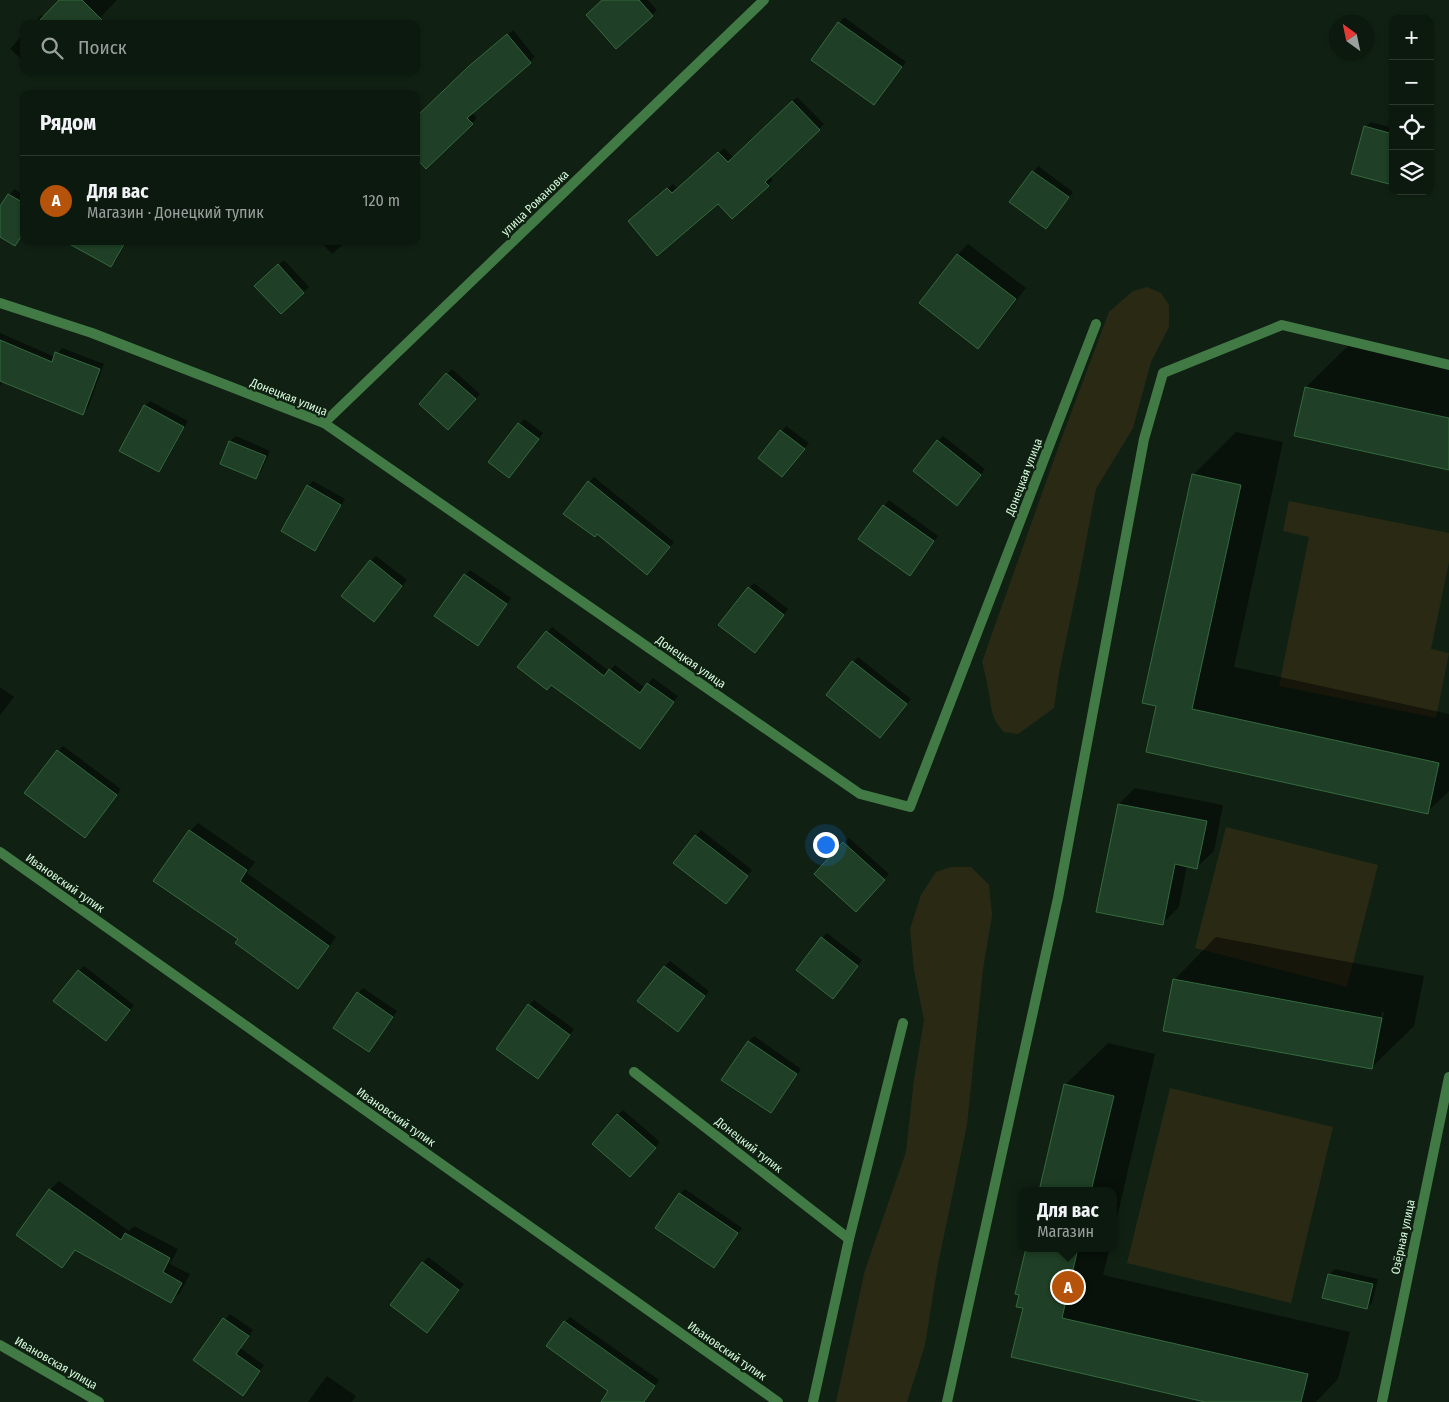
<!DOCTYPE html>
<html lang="ru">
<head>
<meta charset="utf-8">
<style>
  :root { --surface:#0c190e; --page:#152217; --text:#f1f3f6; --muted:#9aa09e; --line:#2c382e; --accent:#b45309 }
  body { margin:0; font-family:"Fira Sans Condensed",sans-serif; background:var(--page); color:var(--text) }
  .controls { position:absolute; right:15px; top:15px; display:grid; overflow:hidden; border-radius:10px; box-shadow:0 1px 4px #0004 }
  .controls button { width:45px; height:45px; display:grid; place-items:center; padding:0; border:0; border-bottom:1px solid var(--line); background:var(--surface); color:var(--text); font:25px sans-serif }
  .compass { position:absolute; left:1329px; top:15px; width:45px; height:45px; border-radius:50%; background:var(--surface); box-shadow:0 1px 4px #0004; rotate:327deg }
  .you { position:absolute; left:825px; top:844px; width:18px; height:18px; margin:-12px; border:4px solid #fff; border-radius:50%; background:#1a73e8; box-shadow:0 0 0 8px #1a73e833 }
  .badge { display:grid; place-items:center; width:32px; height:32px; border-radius:50%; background:var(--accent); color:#fff; font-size:16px; font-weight:700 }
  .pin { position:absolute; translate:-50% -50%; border:2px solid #fff; box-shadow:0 1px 5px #0006 }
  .popup { position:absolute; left:1019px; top:1187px; width:98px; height:65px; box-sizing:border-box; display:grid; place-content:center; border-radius:10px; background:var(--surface); filter:drop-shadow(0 1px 4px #0005); font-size:16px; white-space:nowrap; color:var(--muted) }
  .popup b { font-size:19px; color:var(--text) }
  .popup::after { content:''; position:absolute; left:50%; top:100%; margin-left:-10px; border:10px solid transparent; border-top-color:var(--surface) }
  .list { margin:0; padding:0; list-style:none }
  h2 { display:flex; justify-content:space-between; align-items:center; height:65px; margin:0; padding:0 20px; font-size:21px }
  h2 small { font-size:16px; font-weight:400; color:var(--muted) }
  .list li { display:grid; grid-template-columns:32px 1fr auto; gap:15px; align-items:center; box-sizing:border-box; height:90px; padding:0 20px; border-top:1px solid var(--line) }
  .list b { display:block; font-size:19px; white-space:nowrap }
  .list p { margin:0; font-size:16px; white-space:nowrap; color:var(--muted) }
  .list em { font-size:16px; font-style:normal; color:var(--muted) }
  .icon { flex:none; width:28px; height:28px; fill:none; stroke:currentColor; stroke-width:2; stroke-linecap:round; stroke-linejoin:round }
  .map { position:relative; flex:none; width:1449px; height:1402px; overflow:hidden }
  .search { position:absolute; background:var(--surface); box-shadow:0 1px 4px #0004; left:20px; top:20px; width:400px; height:55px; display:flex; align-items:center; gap:12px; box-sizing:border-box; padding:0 18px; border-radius:10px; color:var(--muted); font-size:19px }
  .panel { position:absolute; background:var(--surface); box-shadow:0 1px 4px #0004; left:20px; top:90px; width:400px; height:155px; border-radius:10px }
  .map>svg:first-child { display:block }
  .green { fill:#2a2a14 }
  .shadow { fill:#0007; fill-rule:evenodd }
  .building { fill:#1f4026; stroke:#34693f }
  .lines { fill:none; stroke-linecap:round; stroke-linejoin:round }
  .minor { stroke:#417a44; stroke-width:10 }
  .labels { text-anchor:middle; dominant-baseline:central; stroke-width:4.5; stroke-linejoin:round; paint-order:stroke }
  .street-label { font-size:12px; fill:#d5fada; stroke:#102113 }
</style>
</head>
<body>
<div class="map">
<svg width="1449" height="1402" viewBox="0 0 1449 1402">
  <rect width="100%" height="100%" fill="#102113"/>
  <g class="green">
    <path d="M 1147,287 L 1161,293 L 1169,305 L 1169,327 L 1151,362 L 1133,428 L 1096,489 L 1078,583 L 1059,673 L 1054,708 L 1018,734 L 1004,732 C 991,718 992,711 989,693 C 987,683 985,672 982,662 L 1061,440 L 1109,312 L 1133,291 Z"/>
    <path d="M 1289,501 L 1449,533 L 1449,562 L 1431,649 L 1449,653 L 1436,718 L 1279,686 L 1309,537 L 1283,531 Z"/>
    <path d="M 1226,827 L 1378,865 L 1347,987 L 1195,948 Z"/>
    <path d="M 951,867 L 971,867 L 989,885 L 992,915 L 983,969 L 967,1125 L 938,1264 L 925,1345 L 907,1402 L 836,1402 L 865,1270 L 906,1152 L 914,1079 L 924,1020 L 914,970 L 910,929 L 921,895 L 936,872 Z"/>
    <path d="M 1170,1088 L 1333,1127 L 1291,1303 L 1127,1263 Z"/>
  </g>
  <g class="shadow">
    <path d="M 61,0 L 117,0 L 94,24 L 33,24 L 41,15 L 44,17 Z"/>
    <path d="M 603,0 L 648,0 L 657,10 L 652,15 Z"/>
    <path d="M 844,17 L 906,62 L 874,104 L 812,60 Z"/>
    <path d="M 513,30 L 535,57 L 471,112 L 477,118 L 426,167 L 476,62 Z"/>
    <path d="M 24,33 L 24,61 L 10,49 Z"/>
    <path d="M 35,71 L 44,71 L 40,76 Z"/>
    <path d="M 797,97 L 824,124 L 770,176 L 773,180 L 732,217 L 719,202 L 635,216 L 673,184 L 678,189 L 724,148 L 734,158 Z"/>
    <path d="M 1371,122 L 1393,128 L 1393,184 L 1365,127 Z"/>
    <path d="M 1038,166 L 1073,192 L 1046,228 L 1011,202 Z"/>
    <path d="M 14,189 L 24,195 L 24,233 L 15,245 L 0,236 L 0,209 Z"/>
    <path d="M 71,241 L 127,241 L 116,261 L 111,266 Z"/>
    <path d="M 320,241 L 347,241 L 332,254 Z"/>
    <path d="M 968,244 L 1026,288 L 989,336 L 978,347 L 957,255 Z"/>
    <path d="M 284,260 L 309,287 L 281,312 L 256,286 Z"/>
    <path d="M 0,333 L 55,357 L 62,348 L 104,364 L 88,408 L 83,413 L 2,381 L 0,387 Z"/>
    <path d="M 1349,345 L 1449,366 L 1449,469 L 1306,387 Z"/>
    <path d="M 452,369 L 480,394 L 453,424 L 447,374 Z"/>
    <path d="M 150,401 L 188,421 L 163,466 L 158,471 L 145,406 Z"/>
    <path d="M 524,419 L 543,433 L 514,471 L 490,462 Z"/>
    <path d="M 786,426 L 809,443 L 787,470 L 760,458 Z"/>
    <path d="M 1236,432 L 1283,442 L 1234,667 L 1449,714 L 1449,791 L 1427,812 L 1157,705 L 1193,475 Z"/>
    <path d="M 236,436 L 270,451 L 261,472 L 256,477 L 221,463 L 230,441 Z"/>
    <path d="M 943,436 L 985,469 L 962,499 L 938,441 Z"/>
    <path d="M 594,477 L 674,542 L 652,568 L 589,482 Z"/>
    <path d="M 313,481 L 345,499 L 320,544 L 315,549 L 308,486 Z"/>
    <path d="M 889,500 L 938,536 L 914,569 L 859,539 Z"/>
    <path d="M 376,556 L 407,580 L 379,615 L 370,561 Z"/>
    <path d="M 470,570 L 511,598 L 478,645 L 465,575 Z"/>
    <path d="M 754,583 L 788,609 L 760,646 L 749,588 Z"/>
    <path d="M 552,627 L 609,671 L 615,665 L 645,688 L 653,678 L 678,696 L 640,748 L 552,683 L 519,667 Z"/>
    <path d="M 858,657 L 911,699 L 880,737 L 853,662 Z"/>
    <path d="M 0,687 L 14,697 L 0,715 Z"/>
    <path d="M 63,746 L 121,789 L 90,832 L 58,751 Z"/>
    <path d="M 1135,788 L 1223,805 L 1214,851 L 1197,867 L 1187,865 L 1179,907 L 1162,924 L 1119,804 Z"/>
    <path d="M 198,823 L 255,862 L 247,873 L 336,937 L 306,979 L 298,987 L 240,939 L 190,831 Z"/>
    <path d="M 701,830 L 752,870 L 731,898 L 674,863 Z"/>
    <path d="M 849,838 L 889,874 L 861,905 L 844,843 Z"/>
    <path d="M 827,933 L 862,960 L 838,992 L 822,938 Z"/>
    <path d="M 1216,937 L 1424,976 L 1414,1026 L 1371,1068 L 1174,980 ZM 1382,1012 L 1384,1012 L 1382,1021 L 1380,1021 Z"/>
    <path d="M 670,961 L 709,991 L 683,1025 L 665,966 Z"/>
    <path d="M 84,966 L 134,1005 L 106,1040 L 79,971 Z"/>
    <path d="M 363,988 L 397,1011 L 368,1051 L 358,993 Z"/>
    <path d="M 534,1000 L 574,1029 L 542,1072 L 529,1005 Z"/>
    <path d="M 754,1036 L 801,1069 L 771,1112 L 749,1041 Z"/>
    <path d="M 1108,1043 L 1155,1054 L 1113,1235 L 1113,1191 L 1040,1191 L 1065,1085 Z"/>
    <path d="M 623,1110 L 660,1142 L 635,1171 L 618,1115 Z"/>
    <path d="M 59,1181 L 129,1231 L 134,1226 L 178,1249 L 170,1264 L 190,1274 L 180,1293 L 171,1301 L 76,1249 L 62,1266 L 18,1235 L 50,1190 Z"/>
    <path d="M 685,1189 L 742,1228 L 714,1267 L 680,1194 Z"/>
    <path d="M 1027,1248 L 1110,1248 L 1103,1275 L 1350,1332 L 1338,1379 L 1316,1402 L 1211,1402 L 1024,1307 Z"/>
    <path d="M 428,1257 L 464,1284 L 427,1331 L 423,1263 Z"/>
    <path d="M 1335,1269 L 1378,1279 L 1372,1303 L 1367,1308 L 1330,1274 Z"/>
    <path d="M 230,1314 L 253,1330 L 240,1348 L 264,1365 L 247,1389 L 195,1360 Z"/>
    <path d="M 570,1317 L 659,1380 L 645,1402 L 602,1402 L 609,1391 L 565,1322 Z"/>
    <path d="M 327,1376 L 356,1396 L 352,1402 L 308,1402 Z"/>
  </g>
  <g class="building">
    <path d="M 59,0 L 82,0 L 106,24 L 36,24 Z"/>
    <path d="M 602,0 L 639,0 L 653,16 L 616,49 L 586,15 Z"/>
    <path d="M 838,22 L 902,67 L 874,105 L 811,60 Z"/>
    <path d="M 507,34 L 531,63 L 467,118 L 473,124 L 426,169 L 416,158 L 416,117 L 469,66 Z"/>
    <path d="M 792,101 L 820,130 L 765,182 L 769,186 L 732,219 L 718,204 L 657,256 L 628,221 L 667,188 L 672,193 L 718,152 L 728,162 Z"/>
    <path d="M 1364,126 L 1393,134 L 1393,185 L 1351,174 Z"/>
    <path d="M 1032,171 L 1069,197 L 1046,229 L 1009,202 Z"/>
    <path d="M 8,194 L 24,203 L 24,232 L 15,246 L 0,237 L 0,206 Z"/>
    <path d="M 64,241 L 126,241 L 111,267 Z"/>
    <path d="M 957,254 L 1016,299 L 978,349 L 919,303 Z"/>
    <path d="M 278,264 L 304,293 L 281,314 L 254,286 Z"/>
    <path d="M 0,340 L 52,362 L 55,352 L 100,369 L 83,415 L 0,381 Z"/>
    <path d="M 446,373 L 476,399 L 448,430 L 419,404 Z"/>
    <path d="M 1305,387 L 1449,418 L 1449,470 L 1294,436 Z"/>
    <path d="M 144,405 L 184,427 L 159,472 L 119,451 Z"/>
    <path d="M 518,423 L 539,439 L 509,478 L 488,462 Z"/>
    <path d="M 780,430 L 805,449 L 782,477 L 758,458 Z"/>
    <path d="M 937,440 L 981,475 L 957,506 L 913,471 Z"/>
    <path d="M 229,441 L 266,456 L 256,479 L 220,464 Z"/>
    <path d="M 1192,474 L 1241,485 L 1192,709 L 1439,763 L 1428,814 L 1146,752 L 1156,706 L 1142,703 Z"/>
    <path d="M 588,481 L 670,547 L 647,575 L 597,534 L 595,537 L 563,514 Z"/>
    <path d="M 307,485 L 341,505 L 315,551 L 281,531 Z"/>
    <path d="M 883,505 L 934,541 L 910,576 L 858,539 Z"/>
    <path d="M 370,560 L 402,586 L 374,622 L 341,596 Z"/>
    <path d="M 464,574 L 507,604 L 478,646 L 434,616 Z"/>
    <path d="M 748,587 L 784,615 L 755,653 L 718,625 Z"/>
    <path d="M 546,631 L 604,676 L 609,669 L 640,693 L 647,683 L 674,702 L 640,749 L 551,685 L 547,690 L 517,667 Z"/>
    <path d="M 852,661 L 907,704 L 880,738 L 826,695 Z"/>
    <path d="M 57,750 L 117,795 L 85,838 L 24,793 Z"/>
    <path d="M 1118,804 L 1207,821 L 1197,869 L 1175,864 L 1163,925 L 1096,912 Z"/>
    <path d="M 189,830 L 247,870 L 240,881 L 329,946 L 298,989 L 235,943 L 238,939 L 153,881 Z"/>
    <path d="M 695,835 L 748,876 L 726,904 L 673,863 Z"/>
    <path d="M 843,842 L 885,880 L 856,912 L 814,874 Z"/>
    <path d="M 821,937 L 858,966 L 833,999 L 796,970 Z"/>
    <path d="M 664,966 L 705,996 L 678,1032 L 637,1001 Z"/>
    <path d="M 78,970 L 130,1010 L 106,1041 L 53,1001 Z"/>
    <path d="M 1173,979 L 1382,1018 L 1372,1069 L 1163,1031 Z"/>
    <path d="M 357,992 L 393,1017 L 369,1052 L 333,1028 Z"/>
    <path d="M 528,1004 L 570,1035 L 538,1079 L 496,1049 Z"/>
    <path d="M 748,1041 L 797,1074 L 771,1113 L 721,1080 Z"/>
    <path d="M 1064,1084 L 1114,1096 L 1091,1191 L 1039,1191 Z"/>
    <path d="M 617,1114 L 656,1148 L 630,1177 L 592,1144 Z"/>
    <path d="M 49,1189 L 121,1240 L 125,1233 L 170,1258 L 163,1272 L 182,1283 L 171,1303 L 75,1250 L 62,1268 L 16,1235 Z"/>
    <path d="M 679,1193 L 738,1233 L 714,1268 L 655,1228 Z"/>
    <path d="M 1026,1248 L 1078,1248 L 1062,1318 L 1308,1374 L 1301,1402 L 1205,1402 L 1011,1357 L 1023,1308 L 1016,1307 L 1019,1295 L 1015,1294 Z"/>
    <path d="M 422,1262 L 459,1290 L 427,1333 L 390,1305 Z"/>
    <path d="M 1328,1274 L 1373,1284 L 1367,1309 L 1322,1298 Z"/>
    <path d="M 223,1318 L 249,1336 L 236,1354 L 260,1371 L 243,1396 L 193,1360 Z"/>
    <path d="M 564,1321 L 655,1386 L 644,1402 L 601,1402 L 608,1391 L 546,1346 Z"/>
  </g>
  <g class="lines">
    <g class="minor">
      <path d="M 0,303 L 92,333 L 324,423 L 860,794 L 910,807 L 1096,324"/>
      <path d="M 324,423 L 764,0"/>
      <path d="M 0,852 L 778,1402"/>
      <path d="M 634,1072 L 849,1239"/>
      <path d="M 0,1345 L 99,1402"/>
      <path d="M 813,1402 L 849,1239 L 903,1023"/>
      <path d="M 947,1402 L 1058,898 L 1144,439 L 1163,373 L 1282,325 L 1449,365"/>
      <path d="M 1382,1402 L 1449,1077"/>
    </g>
  </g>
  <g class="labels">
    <g class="street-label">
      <text transform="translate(535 203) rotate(-44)">улица Романовка</text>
      <text transform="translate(289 397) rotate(22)">Донецкая улица</text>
      <text transform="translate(1024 477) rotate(-69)">Донецкая улица</text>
      <text transform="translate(691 662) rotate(35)">Донецкая улица</text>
      <text transform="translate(65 883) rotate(35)">Ивановский тупик</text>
      <text transform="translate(396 1117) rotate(35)">Ивановский тупик</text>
      <text transform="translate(749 1145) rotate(38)">Донецкий тупик</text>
      <text transform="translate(1403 1237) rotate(-78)">Озёрная улица</text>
      <text transform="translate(727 1351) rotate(35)">Ивановский тупик</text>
      <text transform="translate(56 1363) rotate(30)">Ивановская улица</text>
    </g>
  </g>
</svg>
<div class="controls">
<button>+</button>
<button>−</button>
<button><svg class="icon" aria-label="locate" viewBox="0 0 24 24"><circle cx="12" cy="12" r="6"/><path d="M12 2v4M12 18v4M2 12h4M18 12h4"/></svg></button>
<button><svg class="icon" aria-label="layers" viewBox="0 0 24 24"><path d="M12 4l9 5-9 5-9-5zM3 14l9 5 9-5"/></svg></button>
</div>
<svg class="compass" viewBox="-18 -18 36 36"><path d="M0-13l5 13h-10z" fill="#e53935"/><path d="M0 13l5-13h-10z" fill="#9aa09e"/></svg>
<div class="you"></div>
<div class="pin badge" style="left:1068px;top:1287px">A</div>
<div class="popup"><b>Для вас</b>Магазин</div>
<div class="search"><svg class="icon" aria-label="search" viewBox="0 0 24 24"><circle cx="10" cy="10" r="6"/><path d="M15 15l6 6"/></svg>Поиск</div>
<section class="panel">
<h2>Рядом<small></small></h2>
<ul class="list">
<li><span class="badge">A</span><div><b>Для вас</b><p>Магазин · Донецкий тупик</p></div><em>120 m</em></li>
</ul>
</section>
</div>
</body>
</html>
